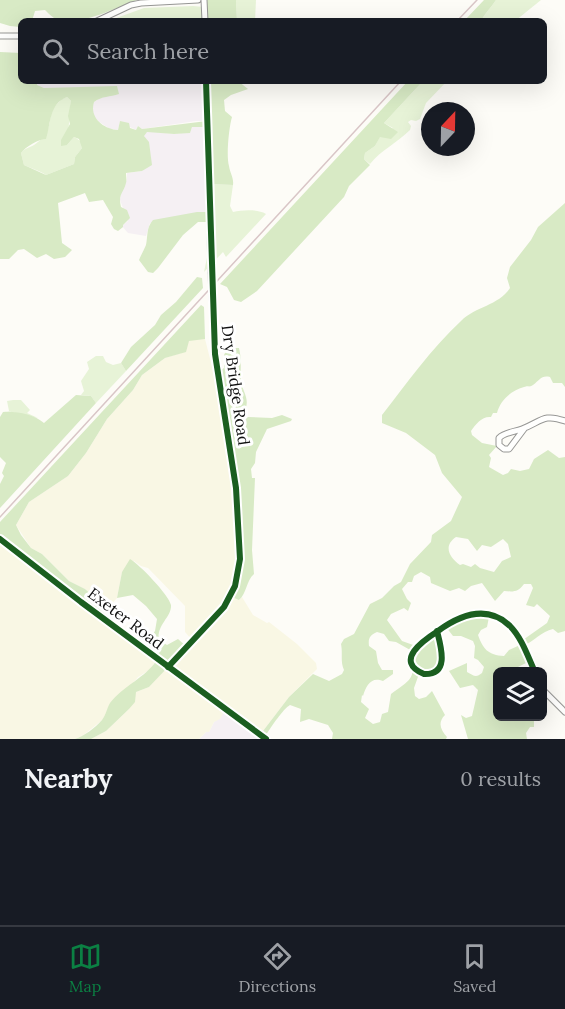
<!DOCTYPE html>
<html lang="en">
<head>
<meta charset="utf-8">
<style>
  :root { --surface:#171b24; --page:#20242c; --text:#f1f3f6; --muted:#9ea1a6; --line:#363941; --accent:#0b8043 }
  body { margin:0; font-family:Lora,serif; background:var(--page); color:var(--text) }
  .controls { position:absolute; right:18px; bottom:18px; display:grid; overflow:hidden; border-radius:9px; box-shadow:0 6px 24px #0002 }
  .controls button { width:54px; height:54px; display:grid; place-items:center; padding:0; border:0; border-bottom:2px solid var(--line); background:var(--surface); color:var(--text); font:30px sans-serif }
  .compass { position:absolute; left:421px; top:102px; width:54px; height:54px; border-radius:50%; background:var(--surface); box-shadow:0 6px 24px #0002; rotate:22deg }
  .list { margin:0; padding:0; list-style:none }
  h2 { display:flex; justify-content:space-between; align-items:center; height:78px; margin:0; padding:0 24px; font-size:26px }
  h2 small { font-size:20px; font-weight:400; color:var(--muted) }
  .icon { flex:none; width:33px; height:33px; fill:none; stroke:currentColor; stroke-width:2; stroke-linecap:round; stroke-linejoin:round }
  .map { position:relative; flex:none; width:565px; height:739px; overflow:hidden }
  .search { position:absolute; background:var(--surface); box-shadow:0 6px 24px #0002; left:18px; right:18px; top:18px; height:66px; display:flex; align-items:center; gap:15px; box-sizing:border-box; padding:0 21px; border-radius:9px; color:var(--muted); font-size:22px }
  .sheet { height:186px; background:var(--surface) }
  nav { display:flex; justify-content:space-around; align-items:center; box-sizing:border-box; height:84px; border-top:2px solid var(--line); background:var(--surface); font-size:16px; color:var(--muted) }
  nav a { display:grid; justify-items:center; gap:3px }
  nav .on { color:var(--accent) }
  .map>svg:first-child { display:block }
  .industrial { fill:#f5f0f3 }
  .farmland { fill:#f9f7e4 }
  .green { fill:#e7f3d7 }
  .forest { fill:#d8eac5; fill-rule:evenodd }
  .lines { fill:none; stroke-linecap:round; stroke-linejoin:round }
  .minor-casing { stroke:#979795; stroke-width:7 }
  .minor { stroke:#fffffe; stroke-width:5 }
  .rail { stroke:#d9c6c7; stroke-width:1.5 }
  .minor-bridge-casing { stroke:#979795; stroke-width:7; stroke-linecap:butt }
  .minor-bridge { stroke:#fffffe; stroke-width:5 }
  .cycleway-casing { stroke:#fff; stroke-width:10 }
  .cycleway { stroke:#1b5e20; stroke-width:6 }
  .labels { text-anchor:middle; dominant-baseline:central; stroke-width:6; stroke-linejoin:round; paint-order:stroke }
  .street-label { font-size:16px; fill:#111; stroke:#fff }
</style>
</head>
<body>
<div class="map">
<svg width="565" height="739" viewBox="0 0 565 739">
  <rect width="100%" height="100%" fill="#fdfcf7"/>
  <g class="industrial">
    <path d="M 37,81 L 206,81 L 205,121 L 196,121 L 142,129 L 138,126 L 136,130 L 120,122 L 118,130 L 110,129 L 98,121 L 93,115 L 92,108 L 94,102 L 99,99 L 107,95 L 119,94 L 55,88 L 44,88 L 37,85 Z"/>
    <path d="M 192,127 L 205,127 L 209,212 L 150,223 L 146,236 L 128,233 L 122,226 L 128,221 L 120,200 L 121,190 L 127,180 L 127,173 L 142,171 L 151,161 L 148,142 L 144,136 L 144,133 L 147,131 L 174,134 L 190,132 Z"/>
    <path d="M 225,710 L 262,739 L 199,739 L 206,732 L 209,732 L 214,722 Z"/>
  </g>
  <g class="farmland">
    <path d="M 193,339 L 205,339 L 218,390 L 236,486 L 239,600 L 242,597 L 253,615 L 267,623 L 269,622 L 297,644 L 316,663 L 317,669 L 289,697 L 263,731 L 267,736 L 225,710 L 220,719 L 214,722 L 209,732 L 206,732 L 199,739 L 91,739 L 106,731 L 129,709 L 136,692 L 149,687 L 192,640 L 185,632 L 185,606 L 148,568 L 141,566 L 134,561 L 122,572 L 117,598 L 109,607 L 102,604 L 85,589 L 69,581 L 42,554 L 31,548 L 16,525 L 29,502 L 68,476 L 86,453 L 107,419 L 133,390 L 142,375 L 165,358 L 181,353 L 189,341 Z"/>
    <path d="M 0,542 L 156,660 L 151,669 L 138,677 L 101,721 L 81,737 L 75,739 L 0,739 Z"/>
  </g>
  <g class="green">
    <path d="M 236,0 L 256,0 L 255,21 L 237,21 Z"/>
    <path d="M 496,0 L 541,0 L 515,21 L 481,21 C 485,13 491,8 496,0 Z"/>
    <path d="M 193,6 L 204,7 L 205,21 L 108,21 L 144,8 Z"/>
    <path d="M 423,81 L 447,81 L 426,103 L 420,119 L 416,121 L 411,120 L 408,122 L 411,126 L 410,130 C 397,143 381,150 370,164 L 364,159 L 365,153 L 375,146 L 380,136 L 393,128 L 384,123 Z"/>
    <path d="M 67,97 L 71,101 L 67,145 L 74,137 C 80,140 82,142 82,148 L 75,157 L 74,164 L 46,175 C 39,170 32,169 24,165 L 21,153 C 25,148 29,148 34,145 C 48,136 50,126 51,110 L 62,99 Z"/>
    <path d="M 209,184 L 233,185 L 230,206 L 233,212 C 243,210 257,209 266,214 L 226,257 L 223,252 L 204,272 L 208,253 Z"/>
    <path d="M 96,356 L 103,356 L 106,362 L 113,365 L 121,363 L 126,371 L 96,403 L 91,396 L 81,395 L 84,391 L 81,381 L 89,369 L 87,362 Z"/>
    <path d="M 13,400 L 21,400 L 30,410 L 27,413 L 38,418 L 7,411 L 9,411 L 7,401 Z"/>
  </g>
  <g class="forest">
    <path d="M 0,0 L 137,0 C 120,6 80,26 60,21 C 54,19 49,14 45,10 L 35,11 L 32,21 L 21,21 L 20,27 L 10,26 L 0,23 Z"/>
    <path d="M 204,0 L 236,0 L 237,21 L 205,21 Z"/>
    <path d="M 484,0 L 496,0 C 491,8 485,13 481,21 L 464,21 Z"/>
    <path d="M 0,52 L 21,53 L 21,81 L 37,81 L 37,85 L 44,88 L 117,86 L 119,94 C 110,97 102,96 94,102 C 89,118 104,129 118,130 L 120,121 L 129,123 L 130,128 L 136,130 L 138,126 L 142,129 L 207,121 L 206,81 L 238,81 L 248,89 L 231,95 L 224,100 L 225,111 L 232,117 C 229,127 226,156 229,166 C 230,173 234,178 233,185 L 209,184 L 205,127 L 192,127 L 190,133 L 174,134 L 147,132 L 144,136 L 149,142 L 152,165 L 142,171 L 126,173 C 126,177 127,180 126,183 C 123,194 118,194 121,207 L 127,210 L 130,218 L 123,225 L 123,227 L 118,231 L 114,229 L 111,224 L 113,217 L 103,200 L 89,202 L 85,193 L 58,203 L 62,243 L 72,250 L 65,257 L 54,259 L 46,254 L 37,258 L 24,249 L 18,250 L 9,259 L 0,259 ZM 67,97 L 71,101 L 68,116 L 70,124 L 61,140 L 61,146 L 67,145 L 74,137 L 79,139 L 82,148 L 75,157 L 74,164 L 46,175 L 24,165 L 21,153 C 25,147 39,139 46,139 C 51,123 49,104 67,97 Z"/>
    <path d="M 408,81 L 423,81 L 384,123 L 398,132 L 391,139 L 380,137 L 375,146 L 365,153 L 364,159 L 370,165 L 349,186 L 344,197 L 257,291 L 241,302 L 234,300 L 227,287 L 220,284 Z"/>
    <path d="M 565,203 L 565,387 L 562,383 L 553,383 L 550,377 C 541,375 540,380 533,385 C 528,388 529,385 524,387 C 510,391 500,401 497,413 L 493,413 L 491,417 C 482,416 476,424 471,431 L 472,435 L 482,443 L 497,446 L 489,455 L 491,458 L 489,467 L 503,475 L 508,473 L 511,469 L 520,471 L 529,469 L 534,459 L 548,450 L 559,458 L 565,457 L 565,631 L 558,633 L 553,629 C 542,631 533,642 523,646 L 528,662 L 510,671 L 498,672 L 498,716 L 534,717 L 534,727 L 530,727 L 526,733 L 527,739 L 468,739 L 461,715 L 466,718 L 472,716 L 478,690 L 473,685 L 460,688 L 449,671 L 467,663 L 467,672 C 474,676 476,678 482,673 L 484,667 L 478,660 L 474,658 L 475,646 L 473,641 L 461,636 L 453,636 L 446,627 L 469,614 L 489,617 L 487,627 L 481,630 L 478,635 C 483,649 488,655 504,656 L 509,650 L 520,645 L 520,642 L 547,623 L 550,616 L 537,604 L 534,607 L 526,605 L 533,588 L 531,584 L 524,584 C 518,592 514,592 504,591 L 495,601 L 482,583 L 471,586 L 465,591 L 459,588 L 450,591 L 431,583 L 430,577 L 421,572 L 414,576 L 412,582 L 408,582 L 402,589 L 407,599 L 411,603 L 408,611 L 404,608 L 391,614 L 387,620 L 402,641 L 416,646 L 437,634 L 442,654 L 439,670 L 419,674 L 414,688 L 415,696 L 419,699 L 426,697 L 432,691 L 445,715 C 437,723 441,730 447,737 L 446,739 L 332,739 L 333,733 L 328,725 L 309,719 L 300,722 L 301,709 L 290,705 C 283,709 272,726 266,735 L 263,731 L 289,697 L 313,674 L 329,681 L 342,674 L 344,670 C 340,661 343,654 341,644 L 344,639 L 354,634 L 370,604 L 382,598 L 394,586 L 401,582 L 410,564 L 431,542 L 432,535 L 451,521 L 462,497 L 442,473 L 435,455 L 406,433 L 382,423 L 382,415 C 407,383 431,349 461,321 C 476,306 498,306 510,288 L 507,278 L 510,267 L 531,240 L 538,227 ZM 456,537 L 468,539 L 477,551 L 482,545 L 491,547 L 503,539 L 508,544 L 511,557 L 502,561 L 494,572 L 480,568 L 475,564 L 471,567 L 463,564 L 460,565 C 449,557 443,546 456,537 ZM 377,632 L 384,634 L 389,641 L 396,642 L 412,651 C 415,679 413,678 391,694 L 388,712 L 382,714 L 380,722 L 373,724 L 365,718 L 369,709 L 361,702 L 362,695 L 363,696 C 366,686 371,676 383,681 L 393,674 L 393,670 L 382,670 L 378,663 L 376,651 L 369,646 C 368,638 370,635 377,632 Z"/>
    <path d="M 197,212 L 209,212 L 209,222 L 198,222 L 183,235 L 158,268 L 153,273 L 148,272 L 139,260 C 141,255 144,250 146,245 C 148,236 146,228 153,220 Z"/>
    <path d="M 197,277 L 202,278 L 203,288 L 126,371 L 121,363 L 131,347 L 155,325 L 161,315 L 176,302 Z"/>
    <path d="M 201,305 L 204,307 L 205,339 L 189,341 L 186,352 L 165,358 L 142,375 L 133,390 L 107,419 L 86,453 L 68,476 L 29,502 L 16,525 L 21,535 L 31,548 L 42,554 L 69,581 L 85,589 L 102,604 L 109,607 L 101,618 L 0,542 L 0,522 Z"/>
    <path d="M 233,348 L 239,348 C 242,360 240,370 241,382 C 243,392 250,399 245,410 L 239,412 L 238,419 L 242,422 L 248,417 L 272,418 L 282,415 L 292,419 L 291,421 L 267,429 L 256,452 L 255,463 L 251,469 L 252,478 L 255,478 L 252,550 L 254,574 C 246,581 247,593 239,600 L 230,596 L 240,558 L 236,486 L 218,390 L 214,375 L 224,368 L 224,355 L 227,349 Z"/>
    <path d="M 76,395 L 91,396 L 96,403 L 0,508 L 0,484 L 4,476 L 2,473 L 6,463 L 0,457 L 0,417 L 3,412 C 17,411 33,414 44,423 Z"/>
    <path d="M 130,559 C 139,564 169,595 171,605 C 172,617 156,625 159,640 L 167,645 L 178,639 L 187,647 L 149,687 L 136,692 L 135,702 L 129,709 L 106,731 L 91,739 L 75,739 C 84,736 95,728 102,720 C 106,715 107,708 110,703 C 123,686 146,677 156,661 L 141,649 L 155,631 L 157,619 L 146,606 L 133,595 L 117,598 L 122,572 Z"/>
  </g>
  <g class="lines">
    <defs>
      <g id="minor">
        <path d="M 204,0 L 205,21"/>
        <path d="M 97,21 L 131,5 L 141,3 L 198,0"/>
        <path d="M 0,36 L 21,36"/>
        <path d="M 206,81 L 211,272"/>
        <path d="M 524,429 L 509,449 L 504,449 L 499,445 L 499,438 C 505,432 514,432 522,429 C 541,422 543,413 565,421"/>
        <path d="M 0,539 L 81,602 L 266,739"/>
        <path d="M 437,631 C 441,647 450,675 424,674 C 393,661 424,640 438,631 C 460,615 487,604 510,626 C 522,638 528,657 535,672"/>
        <path d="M 168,667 L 224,607 L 235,586 L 240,559 L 236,488 L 227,426 L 218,377 L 212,295"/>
        <path d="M 542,689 L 565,712"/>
      </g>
    </defs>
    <use href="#minor" class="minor-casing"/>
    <use href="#minor" class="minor"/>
    <g class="rail">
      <path d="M 457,21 L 477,0"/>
      <path d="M 0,517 L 401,81"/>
    </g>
    <defs>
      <path id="minor-bridge" d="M 211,272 L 212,295"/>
    </defs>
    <use href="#minor-bridge" class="minor-bridge-casing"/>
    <use href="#minor-bridge" class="minor-bridge"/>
    <defs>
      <g id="cycleway">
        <path d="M 0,539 L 81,602 L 266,739"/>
        <path d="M 437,631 C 441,647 450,675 424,674 C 393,661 424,640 438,631 C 460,615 487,604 510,626 C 522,638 528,657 535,672"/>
        <path d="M 168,667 L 224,607 L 235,586 L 240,559 L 236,488 L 215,354 L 206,81"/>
      </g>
    </defs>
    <use href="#cycleway" class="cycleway-casing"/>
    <use href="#cycleway" class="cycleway"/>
  </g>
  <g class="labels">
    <g class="street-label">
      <text transform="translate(236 385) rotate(82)">Dry Bridge Road</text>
      <text transform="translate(126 618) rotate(37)">Exeter Road</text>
    </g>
  </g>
</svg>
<div class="controls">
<button><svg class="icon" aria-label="layers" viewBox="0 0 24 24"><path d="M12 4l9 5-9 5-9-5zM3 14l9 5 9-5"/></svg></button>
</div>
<svg class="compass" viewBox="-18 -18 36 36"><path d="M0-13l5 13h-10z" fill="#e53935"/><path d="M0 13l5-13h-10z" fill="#9ea1a6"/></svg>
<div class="search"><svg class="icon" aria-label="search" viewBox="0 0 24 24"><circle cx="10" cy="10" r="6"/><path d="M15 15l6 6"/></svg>Search here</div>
</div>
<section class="sheet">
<h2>Nearby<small>0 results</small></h2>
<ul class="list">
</ul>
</section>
<nav>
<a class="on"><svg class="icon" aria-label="map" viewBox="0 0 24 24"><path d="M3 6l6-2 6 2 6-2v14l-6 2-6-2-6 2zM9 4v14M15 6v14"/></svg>Map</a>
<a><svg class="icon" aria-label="directions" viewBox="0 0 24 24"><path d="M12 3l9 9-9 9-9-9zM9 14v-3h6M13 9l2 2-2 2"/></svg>Directions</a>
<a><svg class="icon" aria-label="saved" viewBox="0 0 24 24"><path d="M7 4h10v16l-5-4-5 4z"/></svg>Saved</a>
</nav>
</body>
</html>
